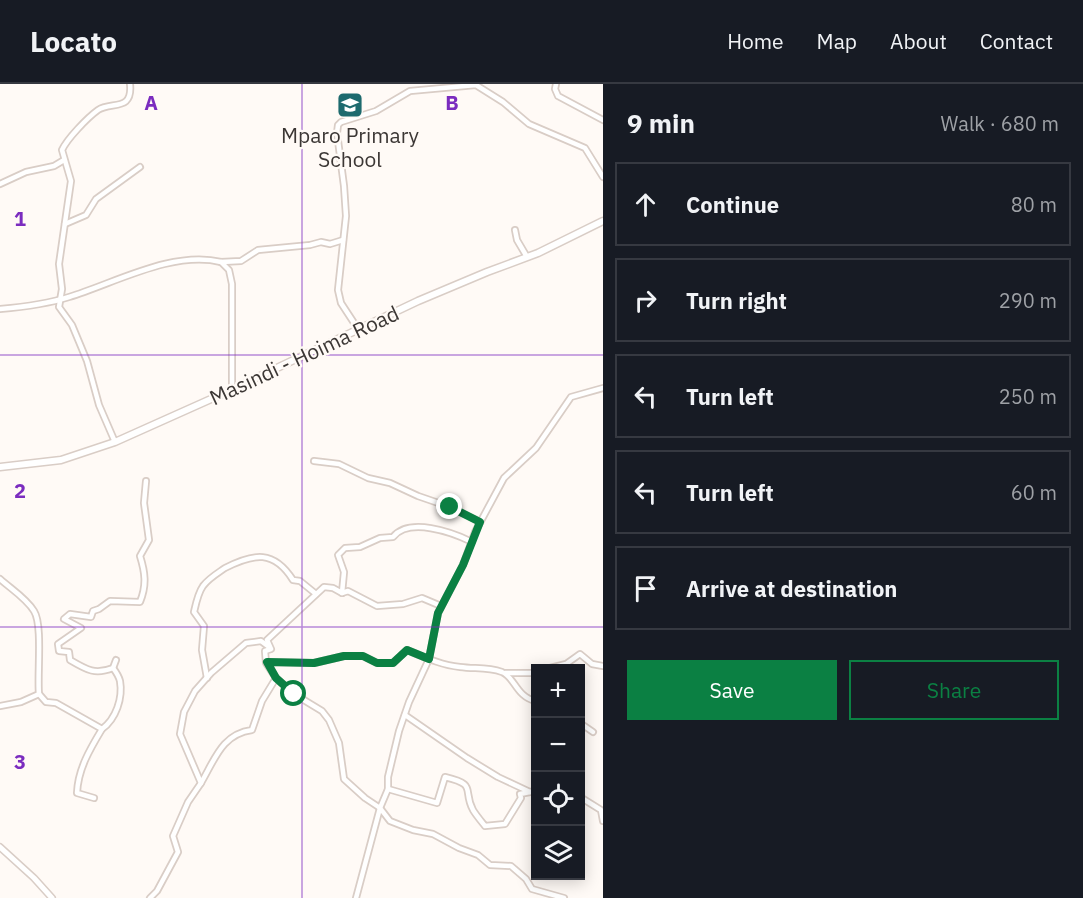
<!DOCTYPE html>
<html lang="en">
<head>
<meta charset="utf-8">
<style>
  :root { --surface:#171b24; --page:#242831; --text:#f1f3f6; --muted:#9ea1a6; --line:#363941; --accent:#0b8043 }
  body { margin:0; font-family:"IBM Plex Sans",sans-serif; background:var(--page); color:var(--text) }
  .controls { position:absolute; right:18px; bottom:18px; display:grid; overflow:hidden; border-radius:0px; box-shadow:0 3px 15px #0003 }
  .controls button { width:54px; height:54px; display:grid; place-items:center; padding:0; border:0; border-bottom:2px solid var(--line); background:var(--surface); color:var(--text); font:30px sans-serif }
  .stop { position:absolute; width:18px; height:18px; margin:-14px; border:4px solid #0b8043; border-radius:50%; background:#fff }
  .stop.end { background:#0b8043; border-color:#fff; box-shadow:0 2px 6px #0008 }
  .list { margin:0; padding:0; list-style:none }
  h2 { display:flex; justify-content:space-between; align-items:center; height:78px; margin:0; padding:0 24px; font-size:26px }
  h2 small { font-size:20px; font-weight:400; color:var(--muted) }
  .list li { display:grid; grid-template-columns:39px 1fr auto; gap:18px; align-items:center; box-sizing:border-box; height:84px; margin:0 12px 12px; padding:0 12px; border:2px solid var(--line); border-radius:0px }
  .list b { display:block; font-size:22px; white-space:nowrap }
  .list em { font-size:20px; font-style:normal; color:var(--muted) }
  .actions { display:flex; gap:12px; padding:18px 24px }
  .actions a { flex:1; padding:14px 0; border:2px solid var(--accent); border-radius:0px; text-align:center; font-size:21px; color:var(--accent) }
  .actions .main { background:var(--accent); color:#fff }
  .icon { flex:none; width:33px; height:33px; fill:none; stroke:currentColor; stroke-width:2; stroke-linecap:round; stroke-linejoin:round }
  .map { position:relative; flex:none; width:603px; height:814px; overflow:hidden }
  header { display:flex; align-items:center; gap:36px; box-sizing:border-box; height:84px; padding:0 30px; background:var(--surface); border-bottom:2px solid var(--line) }
  header strong { font-size:28px }
  nav { display:flex; gap:33px; margin-inline-start:auto; font-size:21px }
  main { display:flex }
  aside { flex:1; background:var(--surface) }
  .map>svg:first-child { display:block }
  .lines { fill:none; stroke-linecap:round; stroke-linejoin:round }
  .minor-casing { stroke:#d9cdc6; stroke-width:8 }
  .tertiary-casing { stroke:#d9cdc6; stroke-width:8 }
  .secondary-casing { stroke:#d9cdc6; stroke-width:9 }
  .minor { stroke:#fff; stroke-width:4.5 }
  .tertiary { stroke:#fff; stroke-width:5 }
  .secondary { stroke:#fff; stroke-width:6 }
  .route { stroke:#0b8043; stroke-width:8 }
  .grid { fill:none; stroke:#7b2cbf; stroke-width:1.5; stroke-opacity:0.55 }
  .labels { text-anchor:middle; dominant-baseline:central; stroke-width:4.5; stroke-linejoin:round; paint-order:stroke }
  .poi-label { font-size:21px; fill:#3c3735; stroke:#fffaf6 }
  .street-label { font-size:21px; fill:#3c3735; stroke:#fffaf6 }
  .grid-label { font-size:20px; text-anchor:middle; font-weight:bold; fill:#7b2cbf; stroke:#fffaf6; stroke-width:4.5; stroke-linejoin:round; paint-order:stroke }
</style>
</head>
<body>
<header>
<strong>Locato</strong>
<nav><a>Home</a><a>Map</a><a>About</a><a>Contact</a></nav>
</header>
<main>
<div class="map">
<svg width="603" height="814" viewBox="0 0 603 814">
  <rect width="100%" height="100%" fill="#fffaf6"/>
  <g class="lines">
    <defs>
      <g id="minor">
        <path d="M 556,0 L 555,5 L 558,12 L 603,36"/>
        <path d="M 0,100 L 26,88 L 54,82 L 64,76"/>
        <path d="M 65,140 L 86,131 L 96,115 L 140,83"/>
        <path d="M 515,146 L 517,156 L 527,173"/>
        <path d="M 221,178 L 241,177 L 258,166 L 310,161 L 321,158 L 330,160 L 343,156"/>
        <path d="M 0,225 C 23,223 47,220 69,213 C 115,199 173,166 221,178 L 229,186 L 232,200 L 232,304"/>
        <path d="M 358,245 L 341,219 L 338,206 L 346,132 L 344,102 L 337,49 L 338,41 L 341,38 L 376,27 L 410,7 L 476,1 L 503,18 L 529,40 L 585,64 L 603,93"/>
        <path d="M 115,358 L 99,321 L 87,277 L 72,241 L 59,223 L 62,205 L 59,180 L 71,97 L 62,66 C 67,55 87,34 98,26 C 111,17 133,28 130,0"/>
        <path d="M 314,377 L 339,380 L 368,394 L 390,399 L 418,412 L 450,423 L 480,438"/>
        <path d="M 0,495 C 11,505 26,514 34,527 C 43,541 37,591 39,610 L 21,618 L 0,622"/>
        <path d="M 342,509 L 344,488 L 338,471 L 345,464 L 360,463 L 380,454 L 393,453 C 409,433 452,448 472,458"/>
        <path d="M 441,522 L 422,514 L 403,520 L 377,522 L 348,507 L 342,509 L 333,504 L 324,503 L 267,556 L 271,565 L 265,567 L 266,579 L 276,594 L 294,610 L 322,627 L 329,636 L 339,659 L 344,695 L 365,714 L 380,724 L 390,737 L 413,746 L 433,750 L 459,764 L 478,771 L 490,781 L 511,782 L 526,795 L 532,805 L 564,814"/>
        <path d="M 116,576 L 113,584 C 95,591 87,586 70,576 L 69,568 L 59,567 L 58,560 L 81,544 L 64,535 L 70,530 L 91,533 L 93,527 L 99,525 L 110,517 L 140,518 C 147,501 145,488 140,472 L 149,456 L 144,419 L 146,397"/>
        <path d="M 267,578 L 314,579 L 344,572 L 363,572 L 377,579 L 393,579 L 407,566 C 424,573 441,581 460,583 C 475,585 487,583 502,588 C 515,593 516,613 536,617"/>
        <path d="M 550,584 L 566,580 L 580,570 L 592,580 L 603,582"/>
        <path d="M 505,589 L 536,589"/>
        <path d="M 207,594 L 202,566 L 204,542 L 194,528 C 196,519 198,509 203,502 C 209,494 218,489 225,484 C 254,469 274,466 293,496 L 300,497 L 316,510"/>
        <path d="M 39,610 L 46,618 L 56,619 L 102,645 C 90,665 78,685 77,709 L 94,714"/>
        <path d="M 405,631 L 467,674 L 498,693 L 530,708 L 536,707"/>
        <path d="M 580,639 L 593,648"/>
        <path d="M 102,645 C 116,635 123,614 120,597 C 119,593 116,588 113,584"/>
        <path d="M 201,699 C 215,675 222,650 252,646 L 262,617 L 276,594"/>
        <path d="M 388,705 L 437,719 L 445,693 C 478,701 462,705 473,726 C 476,731 481,737 485,742 L 505,740 L 521,714 L 520,710 L 530,708"/>
        <path d="M 580,713 L 601,726 L 603,737"/>
        <path d="M 150,814 L 157,807 L 178,768 L 173,752 L 188,718 L 201,699 L 180,650 L 184,628 L 195,607 L 211,589 L 246,559 L 261,557 L 269,563"/>
        <path d="M 356,814 L 380,724 L 388,705 L 388,693 L 399,647 L 409,618 L 429,575 L 438,529 L 463,481 L 475,448 L 504,394 L 536,364 L 571,313 L 603,304"/>
      </g>
      <path id="tertiary" d="M 0,763 L 34,794 L 52,814"/>
      <path id="secondary" d="M 0,383 L 61,376 L 115,358 L 220,311 L 418,217 L 487,188 L 538,169 L 603,137"/>
    </defs>
    <use href="#minor" class="minor-casing"/>
    <use href="#tertiary" class="tertiary-casing"/>
    <use href="#secondary" class="secondary-casing"/>
    <use href="#minor" class="minor"/>
    <use href="#tertiary" class="tertiary"/>
    <use href="#secondary" class="secondary"/>
  </g>
  <g class="lines">
    <path class="route" d="M 294,610 L 276,594 L 267,578 L 314,579 L 344,572 L 363,572 L 377,579 L 393,579 L 407,566 L 429,575 L 438,529 L 463,481 L 480,438 L 450,423"/>
  </g>
  <path class="grid" d="M 302,0 L 302,814M 0,271 L 603,271M 0,543 L 603,543"/>
  <defs>
    <symbol id="school-square" viewBox="-11 -11 22 22"><rect x="-9" y="-9" width="18" height="18" rx="4" fill="#1d6a6e" stroke="#fffaf6"/><path d="M0-5L7-2L0 1L-7-2ZM-4 1L0 2.5L4 1V4Q0 6-4 4Z" fill="#fff"/></symbol>
  </defs>
  <g fill-rule="evenodd">
    <use href="#school-square" x="335" y="6" width="30" height="30"/>
  </g>
  <g class="labels">
    <g class="poi-label">
      <text x="350" y="51">Mparo Primary<tspan x="350" dy="24">School</tspan></text>
    </g>
    <g class="street-label">
      <text transform="translate(304 271) rotate(-25)">Masindi - Hoima Road</text>
    </g>
  </g>
  <g class="grid-label">
    <text x="151" y="26">A</text>
    <text x="452" y="26">B</text>
    <text x="20" y="142">1</text>
    <text x="20" y="414">2</text>
    <text x="20" y="685">3</text>
  </g>
</svg>
<div class="controls">
<button>+</button>
<button>−</button>
<button><svg class="icon" aria-label="locate" viewBox="0 0 24 24"><circle cx="12" cy="12" r="6"/><path d="M12 2v4M12 18v4M2 12h4M18 12h4"/></svg></button>
<button><svg class="icon" aria-label="layers" viewBox="0 0 24 24"><path d="M12 4l9 5-9 5-9-5zM3 14l9 5 9-5"/></svg></button>
</div>
<div class="stop" style="left:294px;top:610px"></div>
<div class="stop end" style="left:450px;top:423px"></div>
</div>
<aside>
<h2>9 min<small>Walk · 680 m</small></h2>
<ul class="list">
<li><svg class="icon" aria-label="ahead" viewBox="0 0 24 24"><path d="M12 20V5M6 11l6-6 6 6"/></svg><div><b>Continue</b></div><em>80 m</em></li>
<li><svg class="icon" aria-label="right" viewBox="0 0 24 24"><path d="M7 20v-9h11M14 6l5 5-5 5"/></svg><div><b>Turn right</b></div><em>290 m</em></li>
<li><svg class="icon" aria-label="left" viewBox="0 0 24 24"><path d="M17 20v-9H6M10 6l-5 5 5 5"/></svg><div><b>Turn left</b></div><em>250 m</em></li>
<li><svg class="icon" aria-label="left" viewBox="0 0 24 24"><path d="M17 20v-9H6M10 6l-5 5 5 5"/></svg><div><b>Turn left</b></div><em>60 m</em></li>
<li><svg class="icon" aria-label="arrive" viewBox="0 0 24 24"><path d="M6 21V4h12l-3 4 3 4H6"/></svg><div><b>Arrive at destination</b></div></li>
</ul>
<div class="actions"><a class="main">Save</a><a>Share</a></div>
</aside>
</main>
</body>
</html>
